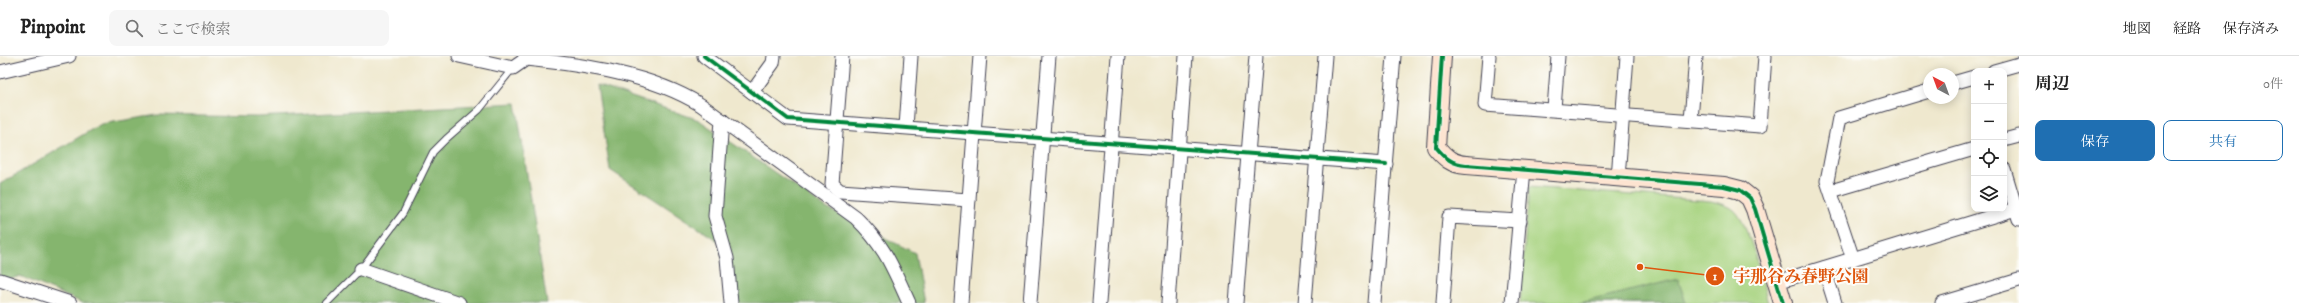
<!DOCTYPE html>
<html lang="ja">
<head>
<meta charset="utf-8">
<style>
  :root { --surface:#fff; --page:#f6f6f6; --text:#222; --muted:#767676; --line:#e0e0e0; --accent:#1f6fb2 }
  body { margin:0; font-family:"IM FELL DW Pica","Noto Serif JP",serif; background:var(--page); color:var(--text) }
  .controls { position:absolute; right:12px; top:12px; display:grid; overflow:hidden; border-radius:8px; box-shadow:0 2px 10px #0003 }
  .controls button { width:36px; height:36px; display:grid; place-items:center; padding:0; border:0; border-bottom:1px solid var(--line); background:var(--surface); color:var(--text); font:20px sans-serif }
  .compass { position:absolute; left:1923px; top:12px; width:36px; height:36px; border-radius:50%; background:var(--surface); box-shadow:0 2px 10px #0003; rotate:319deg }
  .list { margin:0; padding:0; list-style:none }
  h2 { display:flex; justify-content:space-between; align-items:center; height:52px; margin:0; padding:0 16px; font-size:17px }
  h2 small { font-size:13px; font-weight:400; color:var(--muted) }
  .actions { display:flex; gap:8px; padding:12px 16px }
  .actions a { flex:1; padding:9px 0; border:1px solid var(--accent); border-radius:8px; text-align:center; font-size:14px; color:var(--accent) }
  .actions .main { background:var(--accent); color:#fff }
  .icon { flex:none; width:22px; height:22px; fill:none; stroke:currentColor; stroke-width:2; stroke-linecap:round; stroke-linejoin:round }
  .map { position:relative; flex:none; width:2019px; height:247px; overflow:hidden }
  header { display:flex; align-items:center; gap:24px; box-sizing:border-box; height:56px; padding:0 20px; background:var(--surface); border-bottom:1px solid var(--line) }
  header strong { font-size:19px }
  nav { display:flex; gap:22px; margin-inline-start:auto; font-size:14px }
  .search { width:280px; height:36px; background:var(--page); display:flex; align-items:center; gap:10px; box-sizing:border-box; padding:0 14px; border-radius:8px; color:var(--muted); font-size:15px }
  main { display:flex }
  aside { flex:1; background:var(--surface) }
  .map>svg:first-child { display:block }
  .green { fill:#a7d380; stroke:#647a5e }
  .forest { fill:#85b56e; stroke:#546c54 }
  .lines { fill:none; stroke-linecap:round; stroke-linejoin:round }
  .lane-casing { stroke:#414051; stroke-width:8 }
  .street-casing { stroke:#414051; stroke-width:15 }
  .secondary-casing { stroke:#414051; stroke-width:20 }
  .lane { stroke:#fff; stroke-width:6 }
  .street { stroke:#fff; stroke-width:13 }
  .secondary { stroke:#fde4d1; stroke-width:18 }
  .cycleway-casing { stroke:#fdfcf7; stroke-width:6 }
  .cycleway { stroke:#00873e; stroke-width:4 }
  .leader { fill:none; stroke:#de560e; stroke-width:1.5 }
  .callout-dot { fill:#de560e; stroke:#fdfcf7; stroke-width:1.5 }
  .mark-label { font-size:12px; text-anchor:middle; font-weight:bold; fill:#fff }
  .callout-label { font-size:17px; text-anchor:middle; font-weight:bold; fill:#de560e; stroke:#fdfcf7; stroke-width:4; stroke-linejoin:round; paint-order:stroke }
</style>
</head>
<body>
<header>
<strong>Pinpoint</strong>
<div class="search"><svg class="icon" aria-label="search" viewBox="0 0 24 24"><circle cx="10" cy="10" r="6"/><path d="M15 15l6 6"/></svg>ここで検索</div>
<nav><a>地図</a><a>経路</a><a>保存済み</a></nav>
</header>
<main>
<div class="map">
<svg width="2019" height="247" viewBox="0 0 2019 247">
  <rect width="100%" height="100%" fill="#fdfcf7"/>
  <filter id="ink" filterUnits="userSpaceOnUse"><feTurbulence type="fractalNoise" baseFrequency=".025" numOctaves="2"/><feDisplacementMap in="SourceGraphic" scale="8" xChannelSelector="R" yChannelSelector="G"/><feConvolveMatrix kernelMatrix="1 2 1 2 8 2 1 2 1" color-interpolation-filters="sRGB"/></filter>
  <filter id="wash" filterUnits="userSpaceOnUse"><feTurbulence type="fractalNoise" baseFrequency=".012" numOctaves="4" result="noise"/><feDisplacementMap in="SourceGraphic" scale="16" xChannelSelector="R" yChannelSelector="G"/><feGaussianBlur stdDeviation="0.9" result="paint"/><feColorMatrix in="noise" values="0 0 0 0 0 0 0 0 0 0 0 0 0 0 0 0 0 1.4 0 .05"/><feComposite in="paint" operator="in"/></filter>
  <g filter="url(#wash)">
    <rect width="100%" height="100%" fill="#efe8ce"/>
    <path class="green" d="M 1529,131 L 1711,145 C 1719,147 1728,149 1734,154 C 1751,170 1761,224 1768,247 L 1520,247 Z"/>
    <g class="forest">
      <path d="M 597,29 L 699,64 L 826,152 L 915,197 L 924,247 L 733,247 L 718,185 L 610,114 Z"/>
      <path d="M 516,47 L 547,247 L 83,247 L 20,220 L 0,227 L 0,128 L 101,68 L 157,59 L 257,61 Z"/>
      <path d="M 1678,223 L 1686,247 L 1580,247 Z"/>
    </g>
  </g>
  <g filter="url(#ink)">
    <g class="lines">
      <defs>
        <path id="lane" d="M 327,247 L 361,213 L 403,157 L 433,96 L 446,83 L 479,54 L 513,12"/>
        <g id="street">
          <path d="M 459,0 L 513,12 L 526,3"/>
          <path d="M 525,0 L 526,3 C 584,9 651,18 701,49 L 856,162 C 885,190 893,212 909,247"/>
          <path d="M 704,0 L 788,63 L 1386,108"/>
          <path d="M 842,0 L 832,128 L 840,135 L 969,144"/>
          <path d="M 1489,0 L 1485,49 L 1760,70 L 1765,0"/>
          <path d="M 1994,15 L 2019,8"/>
          <path d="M 0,16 L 69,0"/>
          <path d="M 1953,27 L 1974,21"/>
          <path d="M 752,36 L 773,7 L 774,0"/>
          <path d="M 1554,53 L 1558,0"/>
          <path d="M 722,64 L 715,160 L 727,202 L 731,247"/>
          <path d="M 1691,64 L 1696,0"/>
          <path d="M 906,71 L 911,0"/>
          <path d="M 2004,84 L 2019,80"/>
          <path d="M 2004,113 L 2019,163"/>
          <path d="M 1618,122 L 1627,0"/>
          <path d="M 1831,135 L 1974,93"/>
          <path d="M 1853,203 L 1827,125 L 1839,62 L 1929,35"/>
          <path d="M 1824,212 L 1835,247"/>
          <path d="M 361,213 L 459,247"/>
          <path d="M 0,224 L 70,247"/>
          <path d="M 1777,226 L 2019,152"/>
          <path d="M 961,247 L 980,0"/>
          <path d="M 1030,247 L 1049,0"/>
          <path d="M 1099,247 L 1118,0"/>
          <path d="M 1168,247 L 1186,0"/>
          <path d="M 1236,247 L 1256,0"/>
          <path d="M 1305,247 L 1325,0"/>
          <path d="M 1374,247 L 1394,0"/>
          <path d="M 1443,247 L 1449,161 L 1520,165"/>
          <path d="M 1512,247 L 1524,113"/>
          <path d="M 1942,247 L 2019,224"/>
        </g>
        <path id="secondary" d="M 1442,0 L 1436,91 C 1445,102 1452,108 1466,109 L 1724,130 L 1740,134 L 1750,142 L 1755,153 L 1783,247"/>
      </defs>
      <use href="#lane" class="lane-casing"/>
      <use href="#street" class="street-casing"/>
      <use href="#secondary" class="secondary-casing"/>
      <use href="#lane" class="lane"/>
      <use href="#street" class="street"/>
      <use href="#secondary" class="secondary"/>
      <defs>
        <g id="cycleway">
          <path d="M 704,0 L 788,63 L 1386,108"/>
          <path d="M 1442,0 L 1436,91 C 1445,102 1452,108 1466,109 L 1724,130 L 1740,134 L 1750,142 L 1755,153 L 1783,247"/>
        </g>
      </defs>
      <use href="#cycleway" class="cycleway-casing"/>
      <use href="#cycleway" class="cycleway"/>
    </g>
  </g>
  <path class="leader" d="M1640 211L1715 220"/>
  <g class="callout-dot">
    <circle cx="1640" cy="211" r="4"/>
    <circle cx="1715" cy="220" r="10"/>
  </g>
  <g class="mark-label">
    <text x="1715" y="224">1</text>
  </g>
  <g class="callout-label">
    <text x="1801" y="226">宇那谷み春野公園</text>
  </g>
</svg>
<div class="controls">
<button>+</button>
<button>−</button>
<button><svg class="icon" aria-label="locate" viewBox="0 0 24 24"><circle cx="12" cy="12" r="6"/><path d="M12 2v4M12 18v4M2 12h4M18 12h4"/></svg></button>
<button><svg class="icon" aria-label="layers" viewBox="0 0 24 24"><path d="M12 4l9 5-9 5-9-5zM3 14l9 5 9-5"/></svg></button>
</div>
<svg class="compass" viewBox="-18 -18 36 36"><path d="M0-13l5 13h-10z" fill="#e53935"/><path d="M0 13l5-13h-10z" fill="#767676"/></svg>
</div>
<aside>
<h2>周辺<small>0件</small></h2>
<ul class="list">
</ul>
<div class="actions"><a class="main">保存</a><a>共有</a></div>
</aside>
</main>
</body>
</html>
